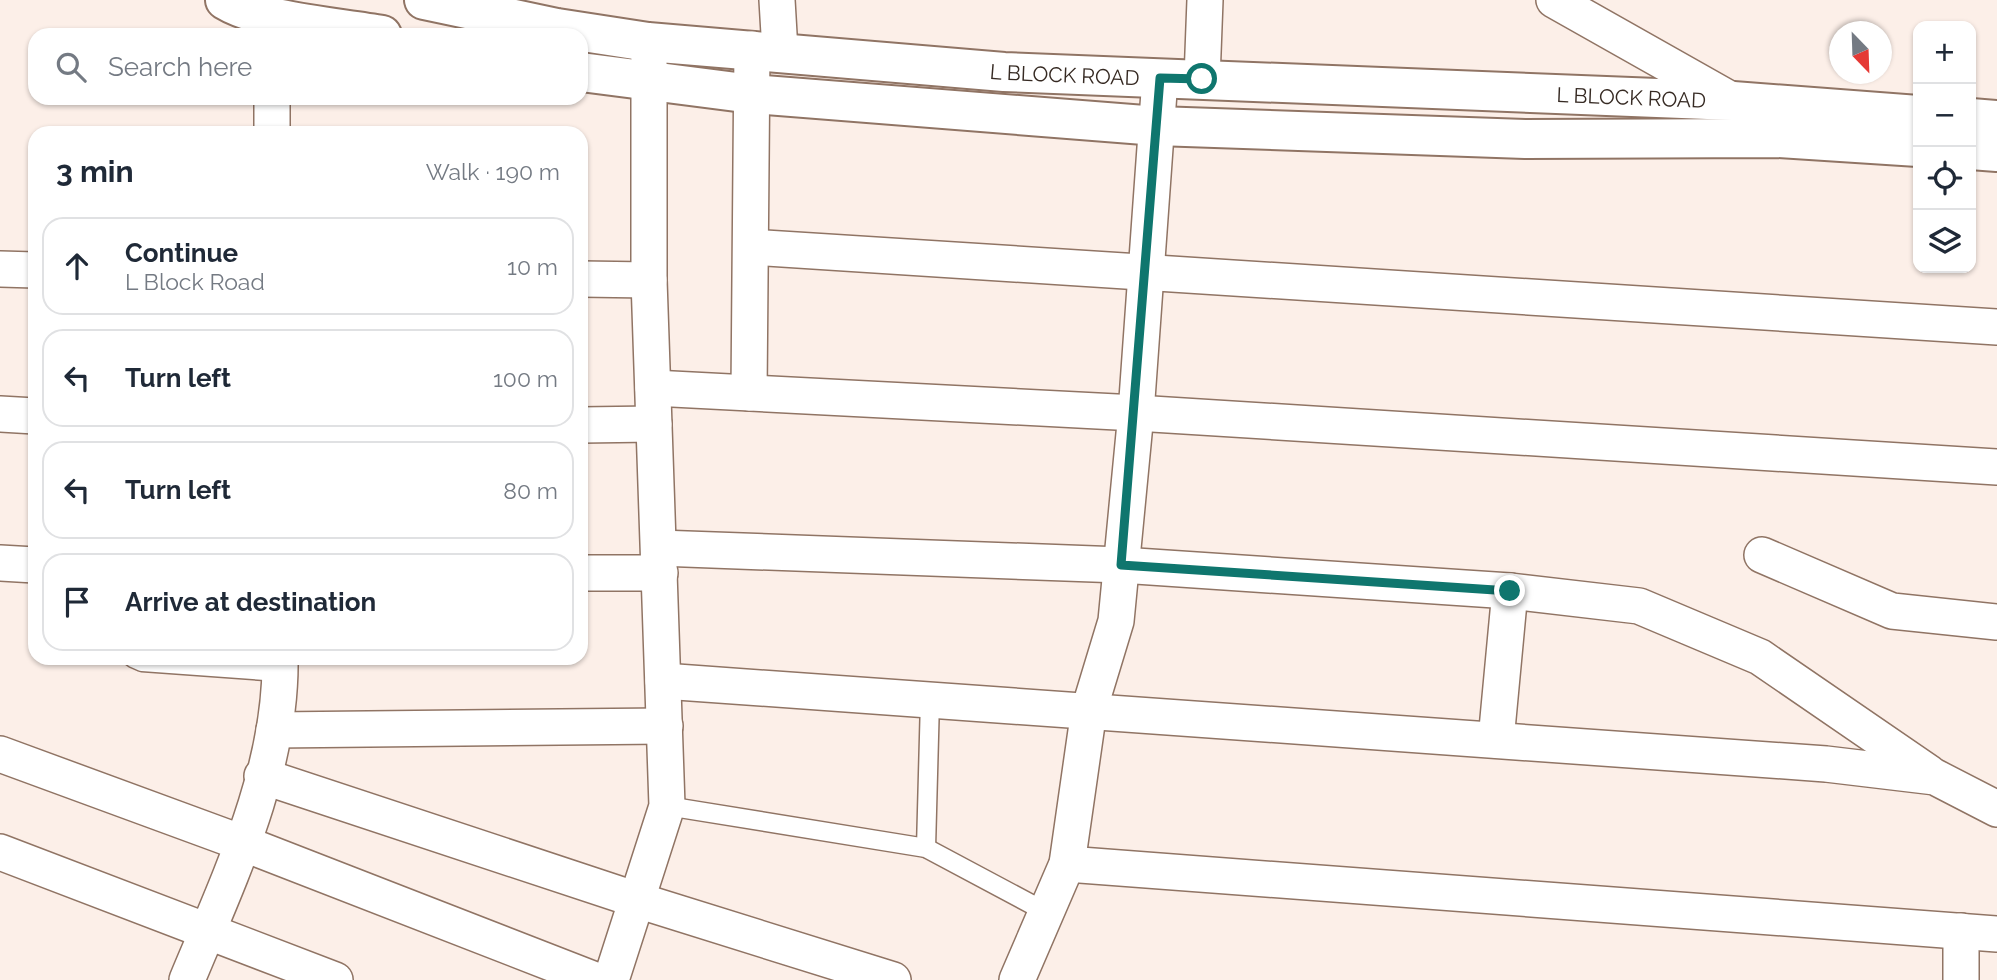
<!DOCTYPE html>
<html lang="en">
<head>
<meta charset="utf-8">
<style>
  :root { --surface:#fff; --page:#f2f2f3; --text:#1f2937; --muted:#747a83; --line:#e0e1e3 }
  body { margin:0; font-family:Raleway,sans-serif; background:var(--page); color:var(--text) }
  .controls { position:absolute; right:21px; top:21px; display:grid; overflow:hidden; border-radius:14px; box-shadow:0 2px 5px #0004 }
  .controls button { width:63px; height:63px; display:grid; place-items:center; padding:0; border:0; border-bottom:2px solid var(--line); background:var(--surface); color:var(--text); font:35px sans-serif }
  .compass { position:absolute; left:1829px; top:21px; width:63px; height:63px; border-radius:50%; background:var(--surface); box-shadow:0 2px 5px #0004; rotate:157deg }
  .stop { position:absolute; width:21px; height:21px; margin:-16px; border:5px solid #0f766e; border-radius:50%; background:#fff }
  .stop.end { background:#0f766e; border-color:#fff; box-shadow:0 2px 7px #0008 }
  .list { margin:0; padding:0; list-style:none }
  h2 { display:flex; justify-content:space-between; align-items:center; height:91px; margin:0; padding:0 28px; font-size:30px }
  h2 small { font-size:23px; font-weight:400; color:var(--muted) }
  .list li { display:grid; grid-template-columns:46px 1fr auto; gap:21px; align-items:center; box-sizing:border-box; height:98px; margin:0 14px 14px; padding:0 14px; border:2px solid var(--line); border-radius:21px }
  .list b { display:block; font-size:26px; white-space:nowrap }
  .list p { margin:0; font-size:23px; white-space:nowrap; color:var(--muted) }
  .list em { font-size:23px; font-style:normal; color:var(--muted) }
  .icon { flex:none; width:38px; height:38px; fill:none; stroke:currentColor; stroke-width:2; stroke-linecap:round; stroke-linejoin:round }
  .map { position:relative; flex:none; width:1997px; height:980px; overflow:hidden }
  .search { position:absolute; background:var(--surface); box-shadow:0 2px 5px #0004; left:28px; top:28px; width:560px; height:77px; display:flex; align-items:center; gap:18px; box-sizing:border-box; padding:0 24px; border-radius:21px; color:var(--muted); font-size:26px }
  .panel { position:absolute; background:var(--surface); box-shadow:0 2px 5px #0004; left:28px; top:126px; width:560px; height:539px; border-radius:21px }
  .map>svg:first-child { display:block }
  .lines { fill:none; stroke-linecap:round; stroke-linejoin:round }
  .service-casing { stroke:#907464; stroke-width:21 }
  .minor-casing { stroke:#907464; stroke-width:38 }
  .secondary-casing { stroke:#907464; stroke-width:42 }
  .service { stroke:#fff; stroke-width:18 }
  .minor { stroke:#fff; stroke-width:35 }
  .secondary { stroke:#fff; stroke-width:38 }
  .route { stroke:#0f766e; stroke-width:9 }
  .labels { text-anchor:middle; dominant-baseline:central; stroke-width:5; stroke-linejoin:round; paint-order:stroke }
  .street-label { font-size:21px; fill:#362a23; stroke:#fcefe8 }
</style>
</head>
<body>
<div class="map">
<svg width="1997" height="980" viewBox="0 0 1997 980">
  <rect width="100%" height="100%" fill="#fcefe8"/>
  <g class="lines">
    <defs>
      <g id="service">
        <path d="M 133,658 L 142,662 L 280,672"/>
        <path d="M 667,806 L 926,848 L 1046,912"/>
        <path d="M 926,848 L 930,700"/>
      </g>
      <g id="minor">
        <path d="M 777,0 L 780,51"/>
        <path d="M 1554,0 L 1733,101"/>
        <path d="M 1202,79 L 1205,0"/>
        <path d="M 272,98 L 272,133"/>
        <path d="M 751,247 L 1997,327"/>
        <path d="M 0,269 L 35,270"/>
        <path d="M 581,279 L 649,280"/>
        <path d="M 653,388 L 1136,413 L 1997,467"/>
        <path d="M 749,393 L 752,49"/>
        <path d="M 0,414 L 35,416"/>
        <path d="M 581,425 L 654,424"/>
        <path d="M 659,548 L 1121,565 L 1510,591"/>
        <path d="M 1762,555 L 1892,611 L 1997,622"/>
        <path d="M 0,563 L 35,565"/>
        <path d="M 581,573 L 660,573"/>
        <path d="M 663,681 L 1826,764 L 1935,777 L 1997,809"/>
        <path d="M 274,730 L 665,726"/>
        <path d="M 1496,740 L 1510,591 L 1639,606 L 1760,657 L 1929,773"/>
        <path d="M 0,754 L 245,844 L 595,980"/>
        <path d="M 262,776 L 637,900 L 893,980"/>
        <path d="M 0,852 L 335,980"/>
        <path d="M 1067,864 L 1997,934"/>
        <path d="M 1961,931 L 1961,980"/>
        <path d="M 187,980 C 229,879 282,769 280,658"/>
        <path d="M 611,980 L 667,806 L 649,280 L 649,53"/>
        <path d="M 1017,980 L 1067,864 L 1089,710 L 1116,621 L 1136,413 L 1160,78"/>
      </g>
      <g id="secondary">
        <path d="M 225,0 C 261,22 338,27 382,35"/>
        <path id="s1" d="M 424,0 L 557,28 L 648,42 L 1004,72 L 1733,101 L 1918,115"/>
        <path d="M 581,72 L 752,94 L 1157,126 L 1525,139 L 1777,138 L 1918,147"/>
        <path d="M 1971,118 L 1997,120"/>
        <path d="M 1971,150 L 1997,152"/>
      </g>
    </defs>
    <use href="#service" class="service-casing"/>
    <use href="#minor" class="minor-casing"/>
    <use href="#secondary" class="secondary-casing"/>
    <use href="#service" class="service"/>
    <use href="#minor" class="minor"/>
    <use href="#secondary" class="secondary"/>
  </g>
  <g class="lines">
    <path class="route" d="M 1202,79 L 1160,78 L 1121,565 L 1510,591"/>
  </g>
  <g class="labels">
    <g class="street-label">
      <text stroke="none"><textPath href="#s1" startOffset="646">L BLOCK ROAD</textPath></text>
      <text stroke="none"><textPath href="#s1" startOffset="1213">L BLOCK ROAD</textPath></text>
    </g>
  </g>
</svg>
<div class="controls">
<button>+</button>
<button>−</button>
<button><svg class="icon" aria-label="locate" viewBox="0 0 24 24"><circle cx="12" cy="12" r="6"/><path d="M12 2v4M12 18v4M2 12h4M18 12h4"/></svg></button>
<button><svg class="icon" aria-label="layers" viewBox="0 0 24 24"><path d="M12 4l9 5-9 5-9-5zM3 14l9 5 9-5"/></svg></button>
</div>
<svg class="compass" viewBox="-18 -18 36 36"><path d="M0-13l5 13h-10z" fill="#e53935"/><path d="M0 13l5-13h-10z" fill="#747a83"/></svg>
<div class="stop" style="left:1202px;top:79px"></div>
<div class="stop end" style="left:1510px;top:591px"></div>
<div class="search"><svg class="icon" aria-label="search" viewBox="0 0 24 24"><circle cx="10" cy="10" r="6"/><path d="M15 15l6 6"/></svg>Search here</div>
<section class="panel">
<h2>3 min<small>Walk · 190 m</small></h2>
<ul class="list">
<li><svg class="icon" aria-label="ahead" viewBox="0 0 24 24"><path d="M12 20V5M6 11l6-6 6 6"/></svg><div><b>Continue</b><p>L Block Road</p></div><em>10 m</em></li>
<li><svg class="icon" aria-label="left" viewBox="0 0 24 24"><path d="M17 20v-9H6M10 6l-5 5 5 5"/></svg><div><b>Turn left</b></div><em>100 m</em></li>
<li><svg class="icon" aria-label="left" viewBox="0 0 24 24"><path d="M17 20v-9H6M10 6l-5 5 5 5"/></svg><div><b>Turn left</b></div><em>80 m</em></li>
<li><svg class="icon" aria-label="arrive" viewBox="0 0 24 24"><path d="M6 21V4h12l-3 4 3 4H6"/></svg><div><b>Arrive at destination</b></div></li>
</ul>
</section>
</div>
</body>
</html>
